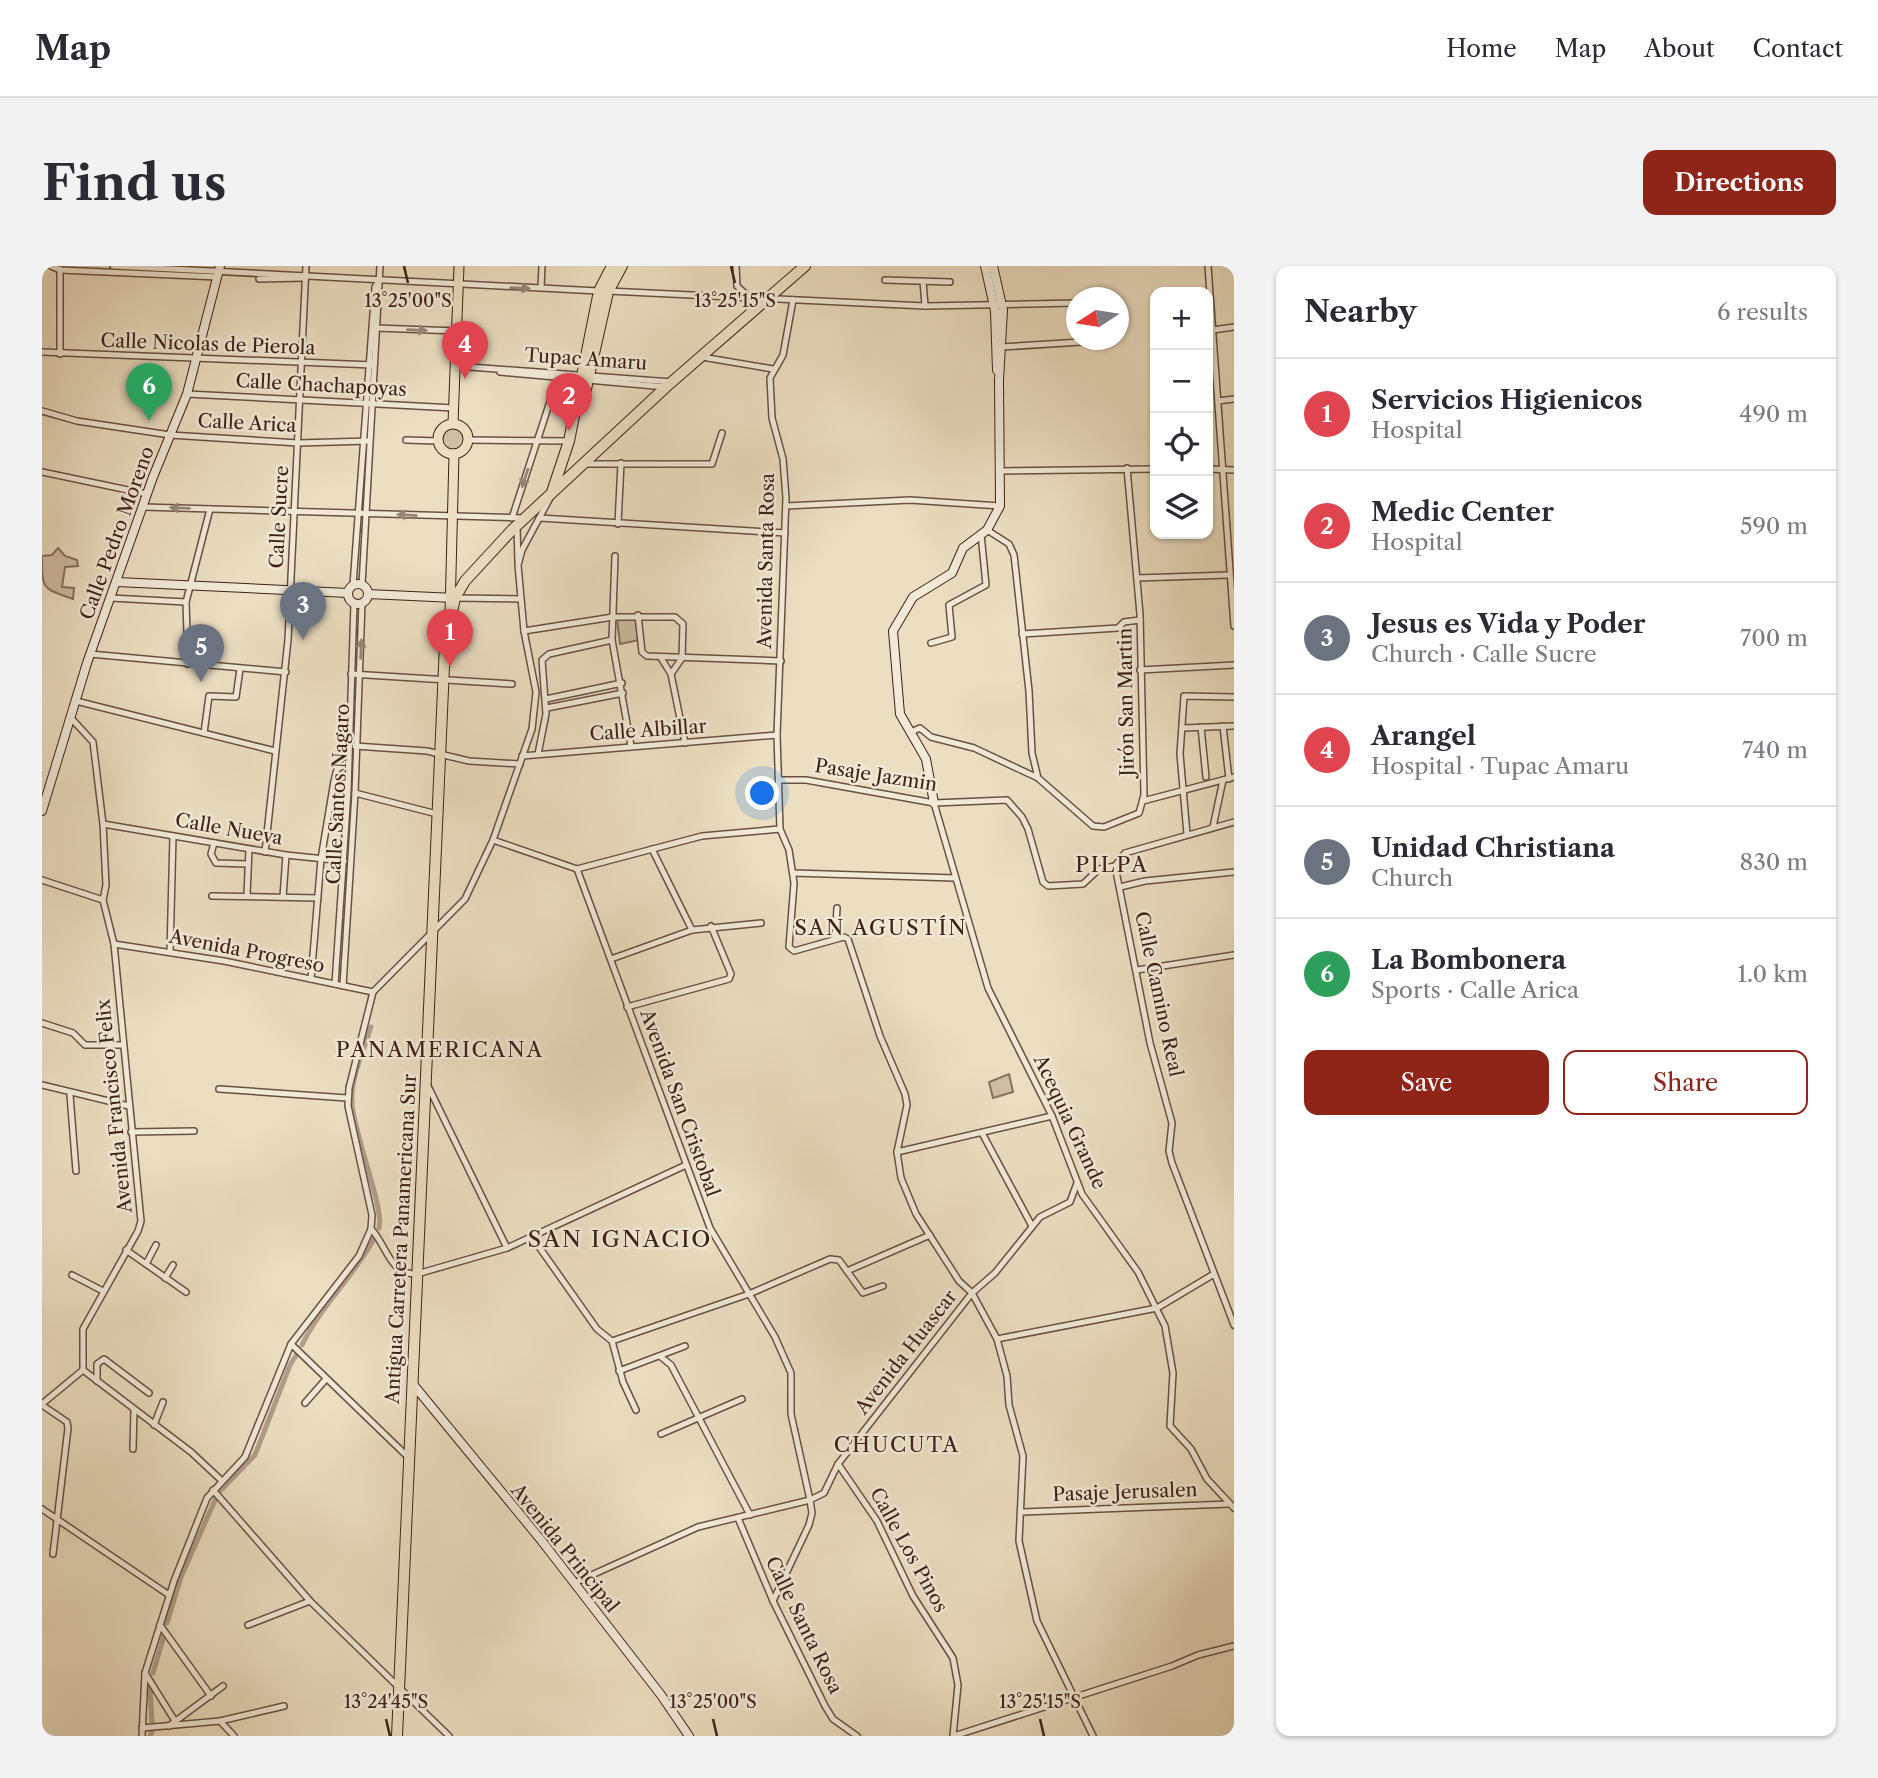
<!DOCTYPE html>
<html lang="en">
<head>
<meta charset="utf-8">
<style>
  :root { --surface:#fff; --page:#f2f2f3; --text:#2b2b33; --muted:#7c7c81; --line:#e1e1e2; --accent:#8f2418 }
  body { margin:0; font-family:"Libre Caslon Text",serif; background:var(--page); color:var(--text) }
  .controls { position:absolute; right:21px; top:21px; display:grid; overflow:hidden; border-radius:14px; box-shadow:0 2px 5px #0004 }
  .controls button { width:63px; height:63px; display:grid; place-items:center; padding:0; border:0; border-bottom:2px solid var(--line); background:var(--surface); color:var(--text); font:35px sans-serif }
  .compass { position:absolute; left:1024px; top:21px; width:63px; height:63px; border-radius:50%; background:var(--surface); box-shadow:0 2px 5px #0004; rotate:258deg }
  .you { position:absolute; left:721px; top:528px; width:24px; height:24px; margin:-18px; border:5px solid #fff; border-radius:50%; background:#1a73e8; box-shadow:0 0 0 10px #1a73e833 }
  .badge { display:grid; place-items:center; width:46px; height:46px; border-radius:50%; background:var(--accent); color:#fff; font-size:23px; font-weight:700 }
  .pin { position:absolute; translate:-50% -58px; filter:drop-shadow(0 2px 4px #0008) }
  .pin::after { content:''; position:absolute; top:37px; width:24px; height:21px; background:inherit; clip-path:polygon(0 0,100% 0,50% 100%) }
  .list { margin:0; padding:0; list-style:none }
  h2 { display:flex; justify-content:space-between; align-items:center; height:91px; margin:0; padding:0 28px; font-size:30px }
  h2 small { font-size:23px; font-weight:400; color:var(--muted) }
  .list li { display:grid; grid-template-columns:46px 1fr auto; gap:21px; align-items:center; box-sizing:border-box; height:112px; padding:0 28px; border-top:2px solid var(--line) }
  .list b { display:block; font-size:26px; white-space:nowrap }
  .list p { margin:0; font-size:23px; white-space:nowrap; color:var(--muted) }
  .list em { font-size:23px; font-style:normal; color:var(--muted) }
  .actions { display:flex; gap:14px; padding:21px 28px }
  .actions a { flex:1; padding:16px 0; border:2px solid var(--accent); border-radius:14px; text-align:center; font-size:24px; color:var(--accent) }
  .actions .main { background:var(--accent); color:#fff }
  .icon { flex:none; width:38px; height:38px; fill:none; stroke:currentColor; stroke-width:2; stroke-linecap:round; stroke-linejoin:round }
  .map { position:relative; flex:none; width:1192px; height:1470px; overflow:hidden; border-radius:14px }
  header { display:flex; align-items:center; gap:42px; box-sizing:border-box; height:98px; padding:0 35px; background:var(--surface); border-bottom:2px solid var(--line) }
  header strong { font-size:33px }
  nav { display:flex; gap:38px; margin-inline-start:auto; font-size:24px }
  .intro { display:flex; align-items:center; justify-content:space-between; box-sizing:border-box; height:168px; padding:0 42px }
  h1 { margin:0; font-size:49px }
  .button { padding:18px 32px; border-radius:14px; background:var(--accent); color:#fff; font-size:24px; font-weight:700 }
  main { display:flex; gap:42px; padding:0 42px }
  aside { flex:1; background:var(--surface); border-radius:14px; box-shadow:0 2px 5px #0004 }
  .map>svg:first-child { display:block }
  .green { fill:#cebea4; stroke:#86705e; stroke-width:2 }
  .lines { fill:none; stroke-linecap:round; stroke-linejoin:round }
  .canal { stroke:#b09e88; stroke-width:5 }
  .street-casing { stroke:#695142; stroke-width:8 }
  .secondary-casing { stroke:#3e2218; stroke-width:10 }
  .primary-casing { stroke:#3e2218; stroke-width:11 }
  .highway-casing { stroke:#3e2218; stroke-width:12 }
  .street { stroke:#f2ead7; stroke-width:5 }
  .secondary { stroke:#f2ead7; stroke-width:8 }
  .primary { stroke:#ebdec1; stroke-width:9 }
  .highway { stroke:#ebdec1; stroke-width:10 }
  .oneway { fill:#988678 }
  .ticks { fill:none; stroke:#3e2218; stroke-width:2.5 }
  .labels { text-anchor:middle; dominant-baseline:central; stroke-width:5; stroke-linejoin:round; paint-order:stroke }
  .street-label { font-size:19px; fill:#3e2218; stroke:#f2ead7 }
  .neighbourhood-label { font-size:21px; letter-spacing:2px; fill:#3e2218; stroke:#f2ead7 }
  .quarter-label { font-size:23px; letter-spacing:2px; fill:#3e2218; stroke:#f2ead7 }
  .ticks-label { font-size:18px; text-anchor:middle; fill:#3e2218; stroke:#f2ead7; stroke-width:5; stroke-linejoin:round; paint-order:stroke }
</style>
</head>
<body>
<header>
<strong>Map</strong>
<nav><a>Home</a><a>Map</a><a>About</a><a>Contact</a></nav>
</header>
<div class="intro"><h1>Find us</h1><a class="button">Directions</a></div>
<main>
<div class="map">
<svg width="1192" height="1470" viewBox="0 0 1192 1470">
  <rect width="100%" height="100%" fill="#ebdec1"/>
  <filter id="stains"><feTurbulence type="fractalNoise" baseFrequency=".00286" numOctaves="4"/><feColorMatrix values="0 0 0 0 .2 0 0 0 0 .09 0 0 0 0 .02 0 0 0 .5 -.17"/></filter>
  <radialGradient id="worn" r=".72"><stop offset=".6" stop-color="#630" stop-opacity="0"/><stop offset="1" stop-color="#630" stop-opacity=".3"/></radialGradient>
  <g class="green">
    <circle cx="412" cy="173" r="12"/>
    <path d="M 16,282 L 23,290 L 35,294 L 36,300 L 23,301 L 20,321 L 32,322 L 31,333 C 0,322 0,324 0,290 L 10,289 Z"/>
    <path d="M 593,350 L 597,374 L 578,378 L 575,352 Z"/>
    <path d="M 967,808 L 971,826 L 951,832 L 947,816 Z"/>
  </g>
  <g class="lines">
    <g class="canal">
      <path d="M 329,761 C 322,783 309,811 310,835 C 310,864 343,943 337,962"/>
      <path d="M 260,1079 C 279,1040 311,1011 332,973"/>
      <path d="M 179,1224 L 213,1189 L 248,1099 L 255,1088"/>
      <path d="M 125,1357 L 139,1311 L 174,1232"/>
      <path d="M 111,1407 L 123,1366"/>
      <path d="M 108,1422 L 110,1459"/>
      <path d="M 108,1470 L 110,1466"/>
    </g>
    <defs>
      <g id="street">
        <path d="M 9,0 L 18,4 L 176,11"/>
        <path d="M 71,0 L 556,25"/>
        <path d="M 694,0 L 695,20 L 708,32"/>
        <path d="M 1166,0 L 1192,360"/>
        <path d="M 18,3 L 18,88"/>
        <path d="M 217,13 L 262,12"/>
        <path d="M 843,14 L 908,16"/>
        <path d="M 881,15 L 883,40"/>
        <path d="M 499,22 L 500,0"/>
        <path d="M 566,25 L 883,40 L 1034,37"/>
        <path d="M 751,34 L 741,89 L 728,112 L 730,152 L 741,193 L 744,232 L 735,469 L 738,563 L 747,584 L 752,617 L 747,681 L 752,685 L 802,671 L 806,673 L 838,770 L 863,828 L 865,839 L 855,886 L 859,912 L 874,948 L 917,1015 L 930,1027 L 955,1073 L 965,1110 L 967,1139 L 981,1190 L 977,1275 L 995,1355 L 1051,1470"/>
        <path d="M 334,62 L 415,65"/>
        <path d="M 1171,64 L 1192,61"/>
        <path d="M 960,81 L 1071,74"/>
        <path d="M 0,86 L 331,99"/>
        <path d="M 660,91 L 731,103"/>
        <path d="M 414,100 L 630,116"/>
        <path d="M 458,106 L 623,121"/>
        <path d="M 145,128 L 412,142"/>
        <path d="M 1176,135 L 1192,133"/>
        <path d="M 0,145 L 35,155 L 128,169 L 256,177 L 327,175"/>
        <path d="M 364,174 L 396,175"/>
        <path d="M 427,174 L 529,175"/>
        <path d="M 542,198 L 670,198 L 680,167"/>
        <path d="M 1166,203 L 1192,204"/>
        <path d="M 959,205 L 1113,203"/>
        <path d="M 0,206 L 105,228"/>
        <path d="M 744,240 L 868,234 L 958,240"/>
        <path d="M 101,241 L 483,252"/>
        <path d="M 470,252 L 517,108"/>
        <path d="M 498,252 L 743,267"/>
        <path d="M 576,258 L 579,197"/>
        <path d="M 475,260 L 476,296"/>
        <path d="M 945,264 L 967,278 L 972,289 L 987,425 L 990,487 L 996,512"/>
        <path d="M 573,290 L 570,374 L 589,480"/>
        <path d="M 1095,312 L 1187,309"/>
        <path d="M 311,319 L 333,21 L 337,15"/>
        <path d="M 320,319 L 338,0"/>
        <path d="M 69,332 L 144,336"/>
        <path d="M 413,332 L 478,333"/>
        <path d="M 596,349 L 600,386 L 605,390 L 739,395"/>
        <path d="M 482,365 L 571,351 L 633,351 L 641,358 L 640,392 L 629,408"/>
        <path d="M 980,368 L 1076,362 L 1082,356 L 1098,354"/>
        <path d="M 889,377 L 910,371 L 907,339 L 944,319 L 939,268"/>
        <path d="M 48,388 L 244,406"/>
        <path d="M 619,392 L 629,408 L 643,477"/>
        <path d="M 146,398 L 144,336 L 168,243"/>
        <path d="M 1098,404 L 1192,399"/>
        <path d="M 309,408 L 470,418"/>
        <path d="M 504,433 L 580,417"/>
        <path d="M 34,435 L 233,485"/>
        <path d="M 505,442 L 581,427"/>
        <path d="M 29,452 L 51,476 L 61,558 L 64,619 L 61,634 L 72,678 L 99,955 L 96,965 L 41,1063 L 41,1104 L 149,1186 L 179,1214"/>
        <path d="M 1181,460 L 1187,513"/>
        <path d="M 1159,461 L 1164,511"/>
        <path d="M 1141,462 L 1192,460"/>
        <path d="M 869,466 L 878,462 L 889,471 L 932,482 L 996,512 L 1051,560 L 1062,561 L 1097,547 L 1102,529 L 1098,348 L 1085,202"/>
        <path d="M 162,467 L 167,430 L 194,431 L 198,403"/>
        <path d="M 313,480 L 385,485 L 427,495 L 478,498"/>
        <path d="M 496,488 L 504,448 L 500,394 L 507,388 L 570,374"/>
        <path d="M 480,490 L 735,469"/>
        <path d="M 737,514 L 764,514 L 892,537 L 965,534 L 980,551 L 986,563 L 1001,616 L 1006,620 L 1041,618 L 1057,603 L 1073,600"/>
        <path d="M 313,527 L 395,548"/>
        <path d="M 1101,535 L 1192,511"/>
        <path d="M 892,537 L 946,722 L 1010,850 L 1040,928 L 1096,1006 L 1123,1060 L 1131,1107 L 1128,1160 L 1149,1183 L 1165,1213 L 1192,1242"/>
        <path d="M 61,558 L 244,589 L 302,595"/>
        <path d="M 1171,561 L 1181,514"/>
        <path d="M 1145,568 L 1138,488 L 1142,430 L 1192,431"/>
        <path d="M 451,574 L 535,603 L 660,570 L 738,563"/>
        <path d="M 172,577 L 169,588 L 174,597 L 206,598"/>
        <path d="M 610,583 L 650,664"/>
        <path d="M 223,586 L 246,374 L 264,0"/>
        <path d="M 1073,600 L 1108,777 L 1130,857 L 1127,885 L 1130,897 L 1192,1059"/>
        <path d="M 1073,600 L 1083,587 L 1192,556"/>
        <path d="M 751,607 L 913,612"/>
        <path d="M 0,614 L 61,634"/>
        <path d="M 1078,621 L 1103,615 L 1192,606"/>
        <path d="M 205,629 L 207,583"/>
        <path d="M 170,630 L 276,632"/>
        <path d="M 241,631 L 244,589"/>
        <path d="M 793,672 L 795,642"/>
        <path d="M 72,678 L 182,695 L 331,726"/>
        <path d="M 128,686 L 131,570"/>
        <path d="M 569,693 L 650,664 L 719,657"/>
        <path d="M 1095,704 L 1192,689"/>
        <path d="M 269,713 L 279,593 L 292,515 L 295,503 L 306,497"/>
        <path d="M 293,718 L 306,525 L 312,337"/>
        <path d="M 301,720 L 313,527 L 320,337"/>
        <path d="M 585,741 L 687,713 L 689,708 L 669,660"/>
        <path d="M 0,757 L 31,767 L 43,779 L 81,779"/>
        <path d="M 385,818 L 465,982"/>
        <path d="M 0,819 L 87,840"/>
        <path d="M 177,823 L 305,832"/>
        <path d="M 28,829 L 34,905"/>
        <path d="M 89,866 L 152,865"/>
        <path d="M 940,867 L 990,960"/>
        <path d="M 855,886 L 1010,850"/>
        <path d="M 329,963 C 345,979 347,1009 375,1008 L 465,982 L 644,899"/>
        <path d="M 490,971 L 555,1063 L 570,1075 L 581,1116 L 594,1144"/>
        <path d="M 84,984 L 144,1026"/>
        <path d="M 104,998 L 114,979"/>
        <path d="M 805,1005 L 888,969"/>
        <path d="M 30,1009 L 61,1025"/>
        <path d="M 123,1012 L 131,999"/>
        <path d="M 955,1073 L 1115,1042 L 1172,1008"/>
        <path d="M 570,1075 L 707,1028 L 788,993 L 797,994 L 821,1027 L 841,1020"/>
        <path d="M 249,1078 L 367,1192"/>
        <path d="M 618,1090 L 629,1099 L 708,1249"/>
        <path d="M 577,1105 L 643,1080"/>
        <path d="M 55,1115 L 55,1098 L 62,1093 L 107,1127"/>
        <path d="M 263,1137 L 284,1113"/>
        <path d="M 0,1138 L 41,1104"/>
        <path d="M 0,1139 L 25,1156 L 26,1162 L 11,1288"/>
        <path d="M 112,1159 L 121,1136"/>
        <path d="M 619,1168 L 700,1133"/>
        <path d="M 91,1183 L 92,1144"/>
        <path d="M 796,1198 L 835,1255 L 871,1330 L 911,1392 L 916,1419 L 911,1470"/>
        <path d="M 171,1224 L 268,1335 L 407,1470"/>
        <path d="M 0,1243 L 127,1329"/>
        <path d="M 981,1246 L 1187,1238"/>
        <path d="M 696,1252 L 731,1335 L 783,1440 L 791,1453 L 815,1470"/>
        <path d="M 532,1317 L 656,1261 L 768,1234 L 749,1148 L 749,1107 L 733,1071 L 668,962 L 535,603"/>
        <path d="M 731,1335 L 767,1259 L 770,1247 L 768,1234 L 782,1227 L 796,1198 L 930,1027 L 953,1007 L 998,951 L 1028,936 L 1035,917"/>
        <path d="M 118,1359 L 169,1430"/>
        <path d="M 206,1359 L 268,1335"/>
        <path d="M 103,1407 L 133,1455"/>
        <path d="M 178,1455 L 192,1470"/>
        <path d="M 127,1460 L 181,1420"/>
        <path d="M 100,1462 L 178,1455 L 242,1440"/>
        <path d="M 100,1470 L 103,1407 L 132,1315 L 165,1232 L 203,1191 L 249,1078 L 317,990 L 329,963 L 330,949 L 306,840 L 307,822 L 331,726 L 423,633 L 451,574 L 490,463 L 494,426 L 482,365 L 476,299 L 480,284 L 508,232"/>
        <path d="M 912,1470 L 1130,1400 L 1156,1389 L 1192,1380"/>
      </g>
      <g id="secondary">
        <path d="M 943,0 L 953,45 L 955,104"/>
        <path d="M 75,316 L 306,327"/>
        <circle cx="316" cy="328" r="10"/>
        <path d="M 326,328 L 413,332"/>
        <path d="M 892,537 L 884,493 L 858,448 L 851,365 L 871,331 L 910,307 L 921,282 L 945,264 L 958,240 L 957,114 L 961,44 L 951,0"/>
        <path d="M 0,545 L 45,397 L 111,211 L 145,128 L 178,0"/>
        <path d="M 370,1117 L 499,1274 L 619,1429 L 647,1470"/>
      </g>
      <g id="primary">
        <path d="M 411,157 L 417,0"/>
        <circle cx="411" cy="173" r="15"/>
        <path d="M 408,347 L 412,188"/>
      </g>
      <g id="highway">
        <path d="M 544,123 L 566,26 L 580,0"/>
        <path d="M 510,226 L 527,175 L 557,25 L 570,0"/>
        <path d="M 355,1470 L 403,378 L 413,332 L 423,315 L 470,264 L 624,121 L 763,0"/>
      </g>
    </defs>
    <use href="#street" class="street-casing"/>
    <use href="#secondary" class="secondary-casing"/>
    <use href="#primary" class="primary-casing"/>
    <use href="#highway" class="highway-casing"/>
    <use href="#street" class="street"/>
    <use href="#secondary" class="secondary"/>
    <use href="#primary" class="primary"/>
    <use href="#highway" class="highway"/>
  </g>
  <defs><path id="oneway-solid" d="M-6-.8H1V-3.2L6.5 0L1 3.2V.8H-6Z" transform="scale(1.75)"/></defs>
  <g class="oneway">
    <use href="#oneway-solid" transform="translate(478 22) rotate(2)"/>
    <use href="#oneway-solid" transform="translate(375 64) rotate(2)"/>
    <use href="#oneway-solid" transform="translate(483 212) rotate(108)"/>
    <use href="#oneway-solid" transform="translate(138 242) rotate(-178)"/>
    <use href="#oneway-solid" transform="translate(365 249) rotate(-177)"/>
    <use href="#oneway-solid" transform="translate(319 383) rotate(-88)"/>
  </g>
  <path class="ticks" d="M 362,0 L 366,17M 689,0 L 693,17M 344,1453 L 348,1470M 671,1453 L 675,1470M 998,1453 L 1002,1470"/>
  <g class="labels">
    <g class="street-label">
      <text transform="translate(166 78) rotate(2)">Calle Nicolas de Pierola</text>
      <text transform="translate(544 93) rotate(4)">Tupac Amaru</text>
      <text transform="translate(279 119) rotate(3)">Calle Chachapoyas</text>
      <text transform="translate(205 157) rotate(3)">Calle Arica</text>
      <text transform="translate(237 251) rotate(-87)">Calle Sucre</text>
      <text transform="translate(75 267) rotate(-70)">Calle Pedro Moreno</text>
      <text transform="translate(724 295) rotate(-89)">Avenida Santa Rosa</text>
      <text transform="translate(1084 436) rotate(-91)">Jirón San Martin</text>
      <text transform="translate(606 464) rotate(-4)">Calle Albillar</text>
      <text transform="translate(834 509) rotate(9)">Pasaje Jazmin</text>
      <text transform="translate(296 528) rotate(-87)">Calle Santos Nagaro</text>
      <text transform="translate(187 563) rotate(10)">Calle Nueva</text>
      <text transform="translate(205 685) rotate(11)">Avenida Progreso</text>
      <text transform="translate(1117 728) rotate(78)">Calle Camino Real</text>
      <text transform="translate(638 837) rotate(70)">Avenida San Cristobal</text>
      <text transform="translate(72 840) rotate(-96)">Avenida Francisco Felix</text>
      <text transform="translate(1028 856) rotate(65)">Acequia Grande</text>
      <text transform="translate(359 973) rotate(-87)">Antigua Carretera Panamericana Sur</text>
      <text transform="translate(864 1086) rotate(-52)">Avenida Huascar</text>
      <text transform="translate(1083 1226) rotate(-2)">Pasaje Jerusalen</text>
      <text transform="translate(523 1282) rotate(51)">Avenida Principal</text>
      <text transform="translate(867 1284) rotate(61)">Calle Los Pinos</text>
      <text transform="translate(762 1359) rotate(64)">Calle Santa Rosa</text>
    </g>
    <g class="neighbourhood-label">
      <text x="1070" y="598">PILPA</text>
      <text x="839" y="661">SAN AGUSTÍN</text>
      <text x="398" y="783">PANAMERICANA</text>
      <text x="855" y="1178">CHUCUTA</text>
    </g>
    <g class="quarter-label">
      <text x="578" y="973">SAN IGNACIO</text>
    </g>
  </g>
  <g class="ticks-label">
    <text x="366" y="41">13°25'00"S</text>
    <text x="693" y="41">13°25'15"S</text>
    <text x="344" y="1442">13°24'45"S</text>
    <text x="671" y="1442">13°25'00"S</text>
    <text x="998" y="1442">13°25'15"S</text>
  </g>
  <rect width="100%" height="100%" filter="url(#stains)"/>
  <rect width="100%" height="100%" fill="url(#worn)"/>
</svg>
<div class="controls">
<button>+</button>
<button>−</button>
<button><svg class="icon" aria-label="locate" viewBox="0 0 24 24"><circle cx="12" cy="12" r="6"/><path d="M12 2v4M12 18v4M2 12h4M18 12h4"/></svg></button>
<button><svg class="icon" aria-label="layers" viewBox="0 0 24 24"><path d="M12 4l9 5-9 5-9-5zM3 14l9 5 9-5"/></svg></button>
</div>
<svg class="compass" viewBox="-18 -18 36 36"><path d="M0-13l5 13h-10z" fill="#e53935"/><path d="M0 13l5-13h-10z" fill="#7c7c81"/></svg>
<div class="you"></div>
<div class="pin badge" style="left:408px;top:401px;background:#e0444e">1</div>
<div class="pin badge" style="left:527px;top:165px;background:#e0444e">2</div>
<div class="pin badge" style="left:261px;top:374px;background:#6b7280">3</div>
<div class="pin badge" style="left:423px;top:113px;background:#e0444e">4</div>
<div class="pin badge" style="left:159px;top:416px;background:#6b7280">5</div>
<div class="pin badge" style="left:107px;top:155px;background:#2e9e5b">6</div>
</div>
<aside>
<h2>Nearby<small>6 results</small></h2>
<ul class="list">
<li><span class="badge" style="background:#e0444e">1</span><div><b>Servicios Higienicos</b><p>Hospital</p></div><em>490 m</em></li>
<li><span class="badge" style="background:#e0444e">2</span><div><b>Medic Center</b><p>Hospital</p></div><em>590 m</em></li>
<li><span class="badge" style="background:#6b7280">3</span><div><b>Jesus es Vida y Poder</b><p>Church · Calle Sucre</p></div><em>700 m</em></li>
<li><span class="badge" style="background:#e0444e">4</span><div><b>Arangel</b><p>Hospital · Tupac Amaru</p></div><em>740 m</em></li>
<li><span class="badge" style="background:#6b7280">5</span><div><b>Unidad Christiana</b><p>Church</p></div><em>830 m</em></li>
<li><span class="badge" style="background:#2e9e5b">6</span><div><b>La Bombonera</b><p>Sports · Calle Arica</p></div><em>1.0 km</em></li>
</ul>
<div class="actions"><a class="main">Save</a><a>Share</a></div>
</aside>
</main>
</body>
</html>
